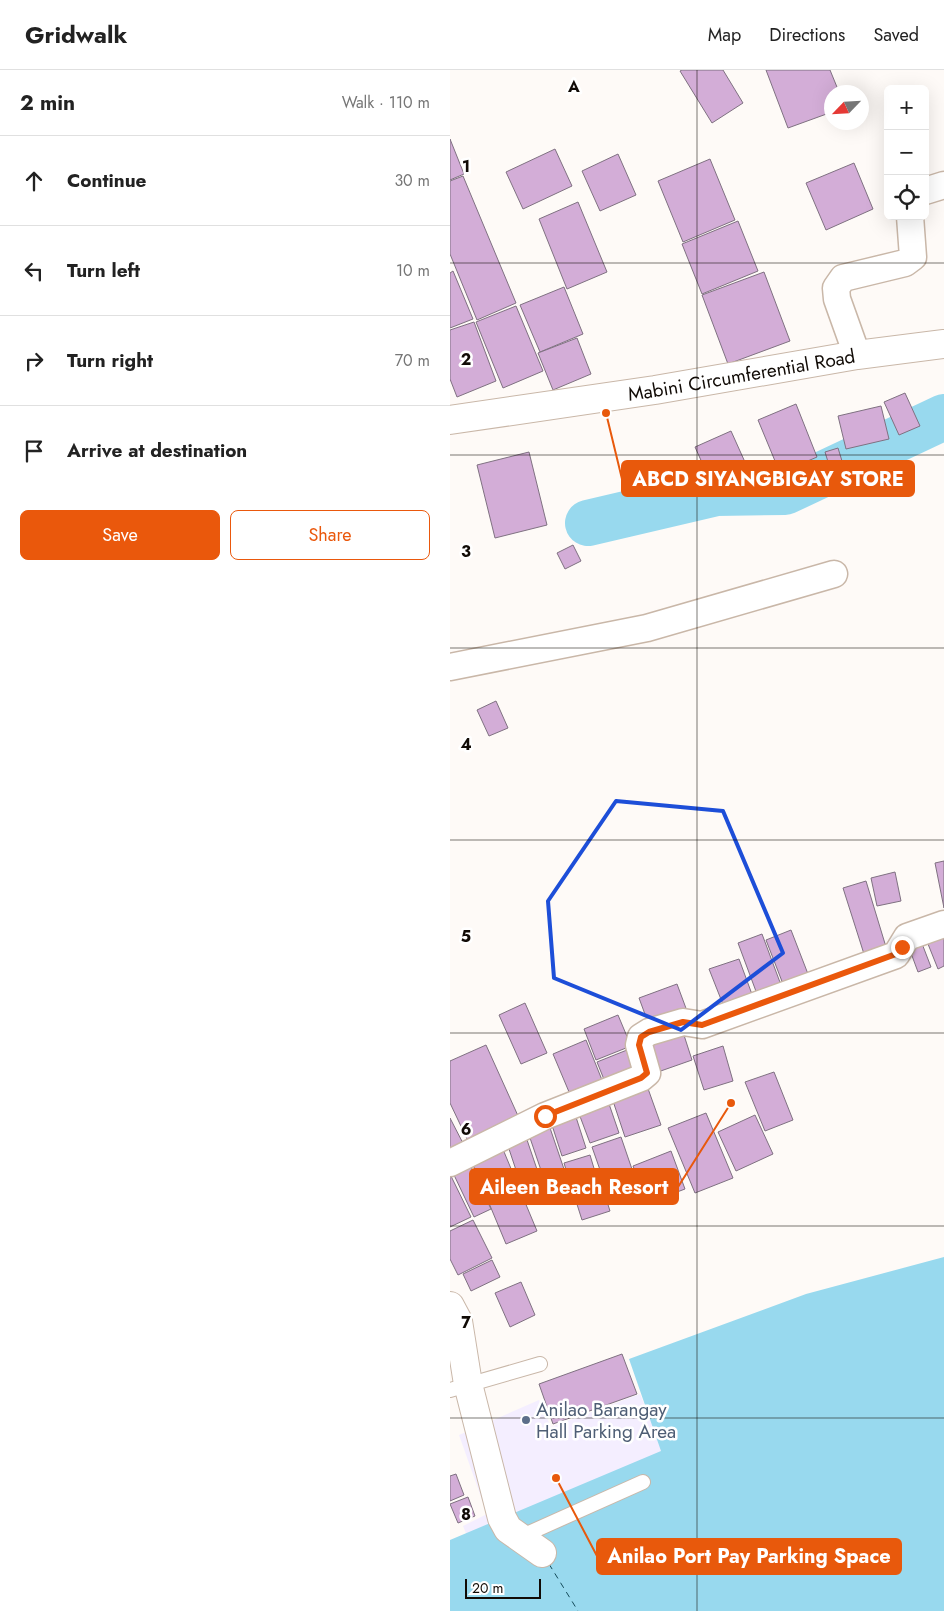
<!DOCTYPE html>
<html lang="en">
<head>
<meta charset="utf-8">
<style>
  :root { --surface:#fff; --page:#f2f2f2; --text:#222; --muted:#767676; --line:#e0e0e0; --accent:#ea580c }
  body { margin:0; font-family:Jost,sans-serif; background:var(--page); color:var(--text) }
  .controls { position:absolute; right:15px; top:15px; display:grid; overflow:hidden; border-radius:8px; box-shadow:0 5px 20px #0002 }
  .controls button { width:45px; height:45px; display:grid; place-items:center; padding:0; border:0; border-bottom:1px solid var(--line); background:var(--surface); color:var(--text); font:25px sans-serif }
  .compass { position:absolute; left:374px; top:15px; width:45px; height:45px; border-radius:50%; background:var(--surface); box-shadow:0 5px 20px #0002; rotate:245deg }
  .scale { position:absolute; left:15px; bottom:12px; width:76px; box-sizing:border-box; padding-left:5px; border:2px solid #110b06; border-top:0; font-size:14px; line-height:18px; white-space:nowrap; color:#110b06; -webkit-text-stroke:4px #fff; paint-order:stroke }
  .stop { position:absolute; width:15px; height:15px; margin:-11px; border:4px solid #ea580c; border-radius:50%; background:#fff }
  .stop.end { background:#ea580c; border-color:#fff; box-shadow:0 1px 5px #0008 }
  .list { margin:0; padding:0; list-style:none }
  h2 { display:flex; justify-content:space-between; align-items:center; height:65px; margin:0; padding:0 20px; font-size:21px }
  h2 small { font-size:16px; font-weight:400; color:var(--muted) }
  .list li { display:grid; grid-template-columns:32px 1fr auto; gap:15px; align-items:center; box-sizing:border-box; height:90px; padding:0 20px; border-top:1px solid var(--line) }
  .list b { display:block; font-size:19px; white-space:nowrap }
  .list em { font-size:16px; font-style:normal; color:var(--muted) }
  .actions { display:flex; gap:10px; padding:15px 20px }
  .actions a { flex:1; padding:11px 0; border:1px solid var(--accent); border-radius:8px; text-align:center; font-size:18px; color:var(--accent) }
  .actions .main { background:var(--accent); color:#fff }
  .icon { flex:none; width:28px; height:28px; fill:none; stroke:currentColor; stroke-width:2; stroke-linecap:round; stroke-linejoin:round }
  .map { position:relative; flex:none; width:494px; height:1541px; overflow:hidden }
  header { display:flex; align-items:center; gap:30px; box-sizing:border-box; height:70px; padding:0 25px; background:var(--surface); border-bottom:1px solid var(--line) }
  header strong { font-size:24px }
  nav { display:flex; gap:28px; margin-inline-start:auto; font-size:18px }
  main { display:flex }
  aside { flex:1; background:var(--surface) }
  .map>svg:first-child { display:block }
  .industrial { fill:#f4eeff }
  .water { fill:#98d9ee }
  .lines { fill:none; stroke-linecap:round; stroke-linejoin:round }
  .river { stroke:#98d9ee; stroke-width:46 }
  .ferry { stroke:#154c5b; stroke-width:1; stroke-dasharray:6 5; stroke-linecap:butt }
  .building { fill:#d3add7; stroke:#7f7181 }
  .lane-casing { stroke:#c9b7a8; stroke-width:16 }
  .street-casing { stroke:#c9b7a8; stroke-width:29 }
  .secondary-casing { stroke:#c9b7a8; stroke-width:30 }
  .lane { stroke:#fff; stroke-width:14 }
  .street { stroke:#fff; stroke-width:26 }
  .secondary { stroke:#fff; stroke-width:28 }
  .route { stroke:#ea580c; stroke-width:6 }
  .marked { fill:none; stroke:#1d4ed8; stroke-width:4; stroke-linejoin:round }
  .grid { fill:none; stroke:#110b06; stroke-width:1; stroke-opacity:0.55 }
  .service-dot { fill:#5c6f8a; stroke:#fff; stroke-width:2 }
  .labels { text-anchor:middle; dominant-baseline:central; stroke-width:5; stroke-linejoin:round; paint-order:stroke }
  .street-label { font-size:19px; fill:#110b06; stroke:#fff }
  .service-label { font-size:19px; fill:#4e5e75; stroke:#fff; text-anchor:start }
  .grid-label { font-size:16px; text-anchor:middle; font-weight:bold; fill:#110b06; stroke:#fff; stroke-width:5; stroke-linejoin:round; paint-order:stroke }
  .leader { fill:none; stroke:#e8590c; stroke-width:2 }
  .callout-dot { fill:#e8590c; stroke:#fff; stroke-width:2 }
  .callout { fill:#e8590c; stroke:#e8590c; stroke-width:2 }
  .callout-label { font-size:20px; text-anchor:middle; font-weight:bold; fill:#fff }
</style>
</head>
<body>
<header>
<strong>Gridwalk</strong>
<nav><a>Map</a><a>Directions</a><a>Saved</a></nav>
</header>
<main>
<aside>
<h2>2 min<small>Walk · 110 m</small></h2>
<ul class="list">
<li><svg class="icon" aria-label="ahead" viewBox="0 0 24 24"><path d="M12 20V5M6 11l6-6 6 6"/></svg><div><b>Continue</b></div><em>30 m</em></li>
<li><svg class="icon" aria-label="left" viewBox="0 0 24 24"><path d="M17 20v-9H6M10 6l-5 5 5 5"/></svg><div><b>Turn left</b></div><em>10 m</em></li>
<li><svg class="icon" aria-label="right" viewBox="0 0 24 24"><path d="M7 20v-9h11M14 6l5 5-5 5"/></svg><div><b>Turn right</b></div><em>70 m</em></li>
<li><svg class="icon" aria-label="arrive" viewBox="0 0 24 24"><path d="M6 21V4h12l-3 4 3 4H6"/></svg><div><b>Arrive at destination</b></div></li>
</ul>
<div class="actions"><a class="main">Save</a><a>Share</a></div>
</aside>
<div class="map">
<svg width="494" height="1541" viewBox="0 0 494 1541">
  <rect width="100%" height="100%" fill="#fefaf7"/>
  <path class="industrial" d="M 190,1324 L 233,1426 L 34,1507 L 13,1456 L 37,1444 L 9,1365 L 89,1330 L 101,1357 Z"/>
  <path class="water" d="M 494,1187 L 494,1541 L 0,1541 L 0,1470 L 211,1381 L 179,1289 L 356,1224 Z"/>
  <g class="lines">
    <path class="river" d="M 138,453 L 266,423 L 335,422 L 494,347"/>
    <path class="ferry" d="M 99,1494 L 128,1541"/>
  </g>
  <g class="building">
    <path d="M 232,0 L 273,0 L 293,33 L 262,53 L 230,1 Z"/>
    <path d="M 316,0 L 380,0 L 389,22 L 382,22 L 382,42 L 338,58 Z"/>
    <path d="M 0,69 L 14,104 L 0,110 Z"/>
    <path d="M 105,79 L 122,116 L 73,139 L 56,102 Z"/>
    <path d="M 168,84 L 186,125 L 150,141 L 132,101 Z"/>
    <path d="M 260,89 L 285,150 L 233,172 L 208,111 Z"/>
    <path d="M 404,93 L 423,139 L 376,160 L 356,113 Z"/>
    <path d="M 13,106 L 66,233 L 27,250 L 0,184 L 0,111 Z"/>
    <path d="M 128,132 L 157,202 L 117,219 L 89,149 Z"/>
    <path d="M 288,151 L 308,201 L 252,224 L 232,174 Z"/>
    <path d="M 3,201 L 23,249 L 0,258 L 0,203 Z"/>
    <path d="M 314,202 L 340,271 L 278,294 L 252,225 Z"/>
    <path d="M 114,217 L 133,264 L 90,282 L 70,235 Z"/>
    <path d="M 66,236 L 93,301 L 53,318 L 26,252 Z"/>
    <path d="M 24,252 L 46,311 L 7,327 L 0,309 L 0,260 Z"/>
    <path d="M 127,268 L 141,304 L 103,320 L 88,283 Z"/>
    <path d="M 455,323 L 470,356 L 449,365 L 434,332 Z"/>
    <path d="M 346,334 L 367,387 L 330,403 L 308,350 Z"/>
    <path d="M 431,336 L 439,369 L 396,379 L 388,346 Z"/>
    <path d="M 281,361 L 299,401 L 263,417 L 245,377 Z"/>
    <path d="M 388,378 L 396,404 L 383,408 L 375,382 Z"/>
    <path d="M 79,382 L 97,455 L 45,468 L 27,395 Z"/>
    <path d="M 123,475 L 131,491 L 115,499 L 107,483 Z"/>
    <path d="M 46,631 L 58,658 L 39,666 L 27,640 Z"/>
    <path d="M 494,791 L 494,838 L 485,793 Z"/>
    <path d="M 445,802 L 451,831 L 427,836 L 421,808 Z"/>
    <path d="M 416,811 L 436,877 L 414,884 L 393,818 Z"/>
    <path d="M 341,860 L 358,904 L 333,914 L 316,870 Z"/>
    <path d="M 312,864 L 331,915 L 307,924 L 288,873 Z"/>
    <path d="M 494,865 L 494,896 L 488,899 L 476,869 Z"/>
    <path d="M 471,871 L 481,897 L 468,902 L 458,875 Z"/>
    <path d="M 289,889 L 303,927 L 274,937 L 259,899 Z"/>
    <path d="M 227,914 L 237,941 L 199,955 L 189,928 Z"/>
    <path d="M 75,933 L 97,983 L 71,994 L 49,945 Z"/>
    <path d="M 168,945 L 181,976 L 146,990 L 134,959 Z"/>
    <path d="M 232,959 L 242,990 L 205,1003 L 194,972 Z"/>
    <path d="M 136,970 L 154,1015 L 122,1029 L 103,984 Z"/>
    <path d="M 36,975 L 69,1048 L 18,1071 L 0,1033 L 0,991 Z"/>
    <path d="M 273,976 L 283,1011 L 254,1020 L 243,986 Z"/>
    <path d="M 177,980 L 187,1005 L 157,1017 L 147,992 Z"/>
    <path d="M 324,1002 L 343,1050 L 315,1061 L 295,1012 Z"/>
    <path d="M 196,1013 L 211,1055 L 175,1067 L 161,1025 Z"/>
    <path d="M 158,1031 L 169,1063 L 140,1073 L 128,1041 Z"/>
    <path d="M 124,1041 L 136,1078 L 112,1086 L 100,1049 Z"/>
    <path d="M 256,1043 L 283,1108 L 245,1123 L 218,1058 Z"/>
    <path d="M 305,1045 L 323,1084 L 286,1101 L 268,1062 Z"/>
    <path d="M 0,1048 L 17,1081 L 0,1090 Z"/>
    <path d="M 99,1055 L 116,1105 L 95,1112 L 78,1062 Z"/>
    <path d="M 75,1064 L 93,1117 L 74,1124 L 56,1070 Z"/>
    <path d="M 171,1067 L 185,1108 L 156,1117 L 142,1077 Z"/>
    <path d="M 52,1077 L 87,1161 L 56,1174 L 21,1090 Z"/>
    <path d="M 221,1081 L 235,1119 L 198,1133 L 183,1096 Z"/>
    <path d="M 140,1085 L 149,1115 L 123,1123 L 114,1093 Z"/>
    <path d="M 21,1097 L 41,1139 L 24,1147 L 4,1105 Z"/>
    <path d="M 0,1104 L 21,1147 L 0,1157 Z"/>
    <path d="M 153,1119 L 160,1141 L 132,1150 L 125,1128 Z"/>
    <path d="M 23,1150 L 42,1188 L 8,1205 L 0,1189 L 0,1161 Z"/>
    <path d="M 42,1190 L 50,1207 L 21,1221 L 13,1204 Z"/>
    <path d="M 71,1212 L 85,1245 L 60,1257 L 45,1223 Z"/>
    <path d="M 172,1284 L 187,1324 L 103,1354 L 89,1314 Z"/>
    <path d="M 6,1404 L 14,1425 L 0,1431 L 0,1406 Z"/>
    <path d="M 18,1427 L 25,1446 L 8,1453 L 0,1434 Z"/>
  </g>
  <g class="lines">
    <defs>
      <g id="lane">
        <path d="M 0,1320 L 90,1294"/>
        <path d="M 70,1467 L 193,1412"/>
      </g>
      <g id="street">
        <path d="M 475,121 L 494,115"/>
        <path d="M 407,285 L 387,229 L 386,218 L 393,208 L 455,193 L 463,187 L 460,146"/>
        <path d="M 0,597 L 197,558 L 384,504"/>
        <path d="M 0,1093 L 95,1046 L 191,1008 L 197,1003 L 189,975 L 191,967 L 199,962 L 233,952 L 252,955 L 446,885 L 457,867 L 494,854"/>
      </g>
      <g id="secondary">
        <path id="s1" d="M 0,350 L 205,320 L 407,285 L 494,274"/>
        <path d="M 0,1236 L 8,1251 L 18,1314 L 52,1448 L 58,1459 L 92,1483"/>
      </g>
    </defs>
    <use href="#lane" class="lane-casing"/>
    <use href="#street" class="street-casing"/>
    <use href="#secondary" class="secondary-casing"/>
    <use href="#lane" class="lane"/>
    <use href="#street" class="street"/>
    <use href="#secondary" class="secondary"/>
  </g>
  <g class="lines">
    <path class="route" d="M 95,1046 L 191,1008 L 197,1003 L 189,975 L 191,967 L 199,962 L 233,952 L 252,955 L 446,884 L 452,877"/>
  </g>
  <path class="marked" d="M 166,731 L 273,741 L 333,883 L 231,960 L 104,908 L 98,831 Z"/>
  <path class="grid" d="M 247,0 L 247,1541M 0,193 L 494,193M 0,385 L 494,385M 0,578 L 494,578M 0,770 L 494,770M 0,963 L 494,963M 0,1156 L 494,1156M 0,1348 L 494,1348"/>
  <circle class="service-dot" cx="76" cy="1350" r="5"/>
  <g class="labels">
    <g class="street-label">
      <text stroke="none"><textPath href="#s1" startOffset="295">Mabini Circumferential Road</textPath></text>
    </g>
    <g class="service-label">
      <text x="86" y="1339">Anilao Barangay<tspan x="86" dy="22">Hall Parking Area</tspan></text>
    </g>
  </g>
  <g class="grid-label">
    <text x="124" y="22">A</text>
    <text x="16" y="102">1</text>
    <text x="16" y="295">2</text>
    <text x="16" y="487">3</text>
    <text x="16" y="680">4</text>
    <text x="16" y="872">5</text>
    <text x="16" y="1065">6</text>
    <text x="16" y="1258">7</text>
    <text x="16" y="1450">8</text>
  </g>
  <path class="leader" d="M156 343L172 409M281 1033L228 1117M106 1408L147 1486"/>
  <g class="callout-dot">
    <circle cx="156" cy="343" r="5"/>
    <circle cx="281" cy="1033" r="5"/>
    <circle cx="106" cy="1408" r="5"/>
  </g>
  <g class="callout">
    <rect x="172" y="391" width="292" height="35" rx="5"/>
    <rect x="20" y="1099" width="208" height="35" rx="5"/>
    <rect x="147" y="1469" width="304" height="35" rx="5"/>
  </g>
  <g class="callout-label">
    <text x="318" y="416">ABCD SIYANGBIGAY STORE</text>
    <text x="124" y="1124">Aileen Beach Resort</text>
    <text x="299" y="1493">Anilao Port Pay Parking Space</text>
  </g>
</svg>
<div class="controls">
<button>+</button>
<button>−</button>
<button><svg class="icon" aria-label="locate" viewBox="0 0 24 24"><circle cx="12" cy="12" r="6"/><path d="M12 2v4M12 18v4M2 12h4M18 12h4"/></svg></button>
</div>
<svg class="compass" viewBox="-18 -18 36 36"><path d="M0-13l5 13h-10z" fill="#e53935"/><path d="M0 13l5-13h-10z" fill="#767676"/></svg>
<div class="scale">20 m</div>
<div class="stop" style="left:95px;top:1046px"></div>
<div class="stop end" style="left:452px;top:877px"></div>
</div>
</main>
</body>
</html>
